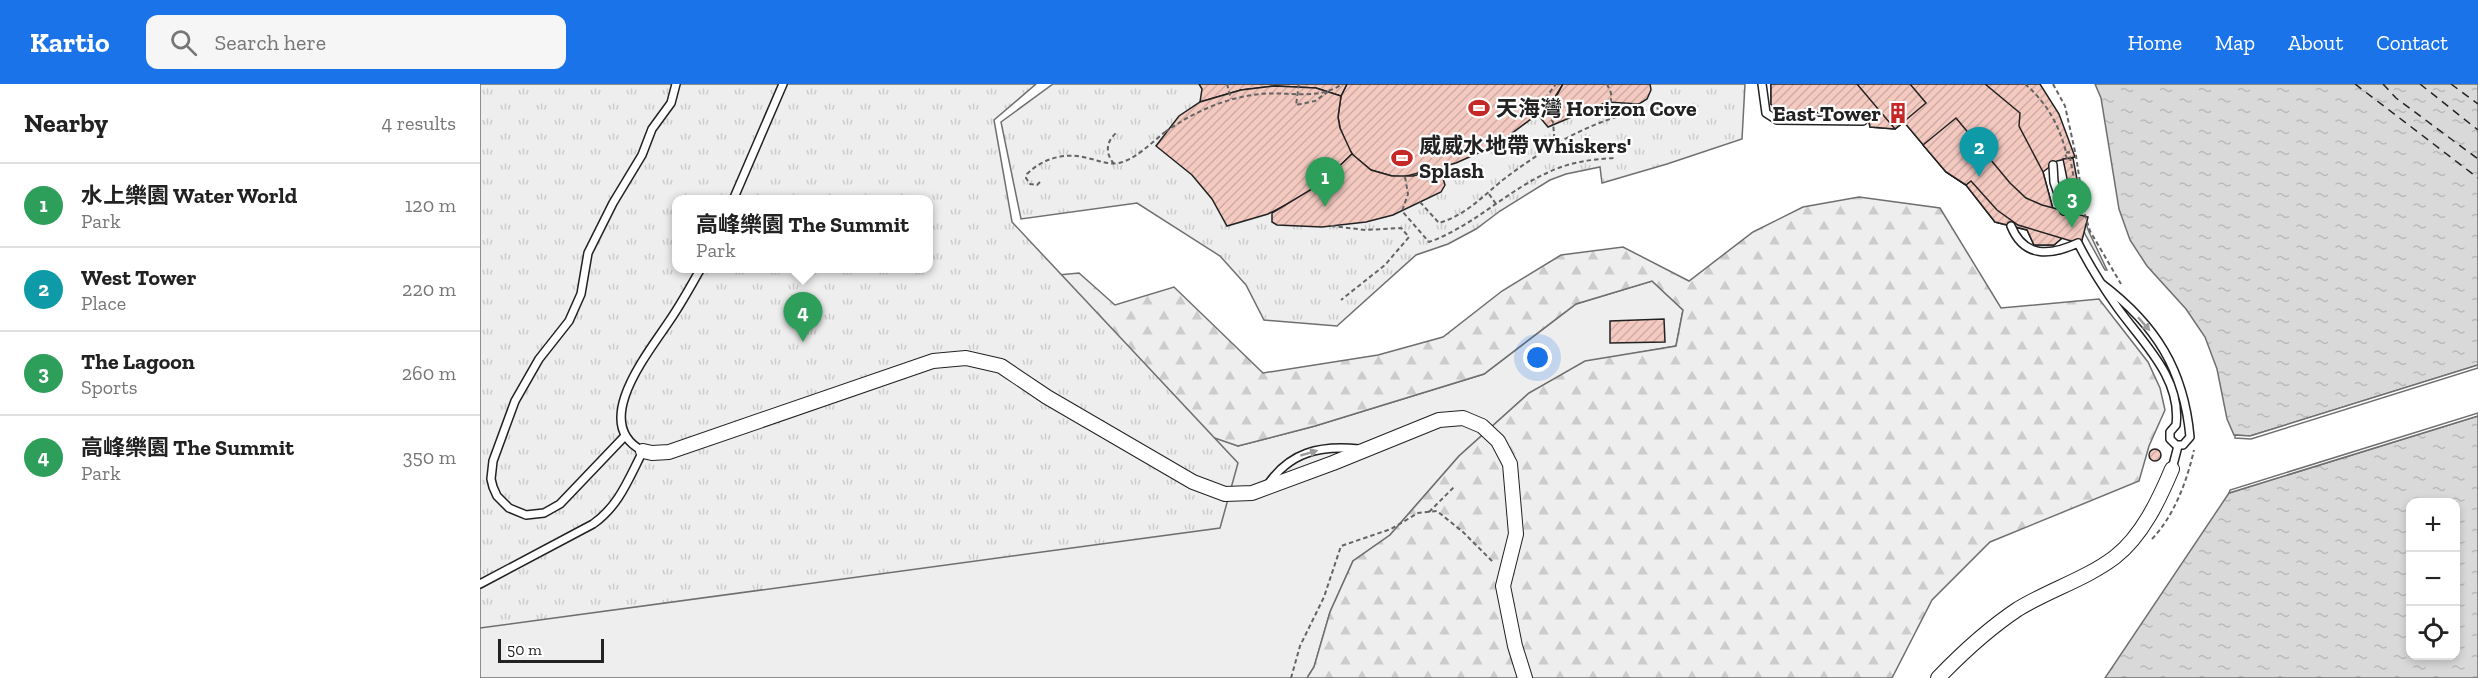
<!DOCTYPE html>
<html lang="en">
<head>
<meta charset="utf-8">
<style>
  :root { --surface:#fff; --page:#f6f6f6; --text:#222; --muted:#767676; --line:#e0e0e0; --accent:#1a73e8 }
  body { margin:0; font-family:"Zilla Slab","Noto Sans TC",serif; background:var(--page); color:var(--text) }
  .controls { position:absolute; right:18px; bottom:18px; display:grid; overflow:hidden; border-radius:12px; box-shadow:0 3px 9px #0003 }
  .controls button { width:54px; height:54px; display:grid; place-items:center; padding:0; border:0; border-bottom:2px solid var(--line); background:var(--surface); color:var(--text); font:30px sans-serif }
  .scale { position:absolute; left:18px; bottom:15px; width:106px; box-sizing:border-box; padding-left:6px; border:3px solid #222; border-top:0; font-size:16px; line-height:21px; white-space:nowrap; color:#222; -webkit-text-stroke:4px #fff; paint-order:stroke }
  .you { position:absolute; left:1058px; top:274px; width:21px; height:21px; margin:-15px; border:4px solid #fff; border-radius:50%; background:#1a73e8; box-shadow:0 0 0 9px #1a73e833 }
  .badge { display:grid; place-items:center; width:39px; height:39px; border-radius:50%; background:var(--accent); color:#fff; font-size:20px; font-weight:700 }
  .pin { position:absolute; translate:-50% -50px; filter:drop-shadow(0 2px 3px #0008) }
  .pin::after { content:''; position:absolute; top:32px; width:21px; height:18px; background:inherit; clip-path:polygon(0 0,100% 0,50% 100%) }
  .popup { position:absolute; left:192px; top:111px; width:261px; height:78px; box-sizing:border-box; display:grid; place-content:center; border-radius:12px; background:var(--surface); filter:drop-shadow(0 2px 4px #0005); font-size:20px; white-space:nowrap; color:var(--muted) }
  .popup b { font-size:22px; color:var(--text) }
  .popup::after { content:''; position:absolute; left:50%; top:100%; margin-left:-12px; border:12px solid transparent; border-top-color:var(--surface) }
  .list { margin:0; padding:0; list-style:none }
  h2 { display:flex; justify-content:space-between; align-items:center; height:78px; margin:0; padding:0 24px; font-size:26px }
  h2 small { font-size:20px; font-weight:400; color:var(--muted) }
  .list li { display:grid; grid-template-columns:39px 1fr auto; gap:18px; align-items:center; box-sizing:border-box; height:84px; padding:0 24px; border-top:2px solid var(--line) }
  .list b { display:block; font-size:22px; white-space:nowrap }
  .list p { margin:0; font-size:20px; white-space:nowrap; color:var(--muted) }
  .list em { font-size:20px; font-style:normal; color:var(--muted) }
  .icon { flex:none; width:33px; height:33px; fill:none; stroke:currentColor; stroke-width:2; stroke-linecap:round; stroke-linejoin:round }
  .map { position:relative; flex:none; width:1998px; height:594px; overflow:hidden }
  header { display:flex; align-items:center; gap:36px; box-sizing:border-box; height:84px; padding:0 30px; background:var(--accent); color:#fff }
  header strong { font-size:28px }
  nav { display:flex; gap:33px; margin-inline-start:auto; font-size:21px }
  .search { width:420px; height:54px; background:var(--page); display:flex; align-items:center; gap:15px; box-sizing:border-box; padding:0 21px; border-radius:12px; color:var(--muted); font-size:22px }
  main { display:flex }
  aside { flex:1; background:var(--surface) }
  .map>svg:first-child { display:block }
  .grass { fill:#eee; stroke:#6f6f6f; stroke-width:1.5 }
  .forest { fill:url(#forest-firs); stroke:#6f6f6f; stroke-width:1.5 }
  .park { fill:url(#park-tufts); stroke:#6f6f6f; stroke-width:1.5; fill-rule:evenodd }
  .water { fill:url(#water-ripples); stroke:#6f6f6f; stroke-width:1.5; fill-rule:evenodd }
  .pier { fill:#fff; stroke:#6f6f6f; stroke-width:1.5 }
  .lines { fill:none; stroke-linecap:round; stroke-linejoin:round }
  .ferry { stroke:#222; stroke-width:1.5; stroke-dasharray:8 6; stroke-linecap:butt }
  .building { fill:url(#building-hatch); stroke:#222; stroke-width:1.5 }
  .lane-casing { stroke:#222; stroke-width:10 }
  .street-casing { stroke:#222; stroke-width:16 }
  .path { stroke:#646464; stroke-width:2; stroke-dasharray:4.5 3; stroke-linecap:butt }
  .lane { stroke:#fff; stroke-width:7 }
  .street { stroke:#fff; stroke-width:14 }
  .path-bridge { stroke:#646464; stroke-width:2; stroke-dasharray:4.5 3; stroke-linecap:butt }
  .oneway { fill:#9c9c9c }
  .labels { text-anchor:middle; dominant-baseline:central; stroke-width:4.5; stroke-linejoin:round; paint-order:stroke }
  .poi-label { font-size:22px; font-weight:bold; fill:#222; stroke:#fff; text-anchor:start }
</style>
</head>
<body>
<header>
<strong>Kartio</strong>
<div class="search"><svg class="icon" aria-label="search" viewBox="0 0 24 24"><circle cx="10" cy="10" r="6"/><path d="M15 15l6 6"/></svg>Search here</div>
<nav><a>Home</a><a>Map</a><a>About</a><a>Contact</a></nav>
</header>
<main>
<aside>
<h2>Nearby<small>4 results</small></h2>
<ul class="list">
<li><span class="badge" style="background:#2e9e5b">1</span><div><b>水上樂園 Water World</b><p>Park</p></div><em>120 m</em></li>
<li><span class="badge" style="background:#0f9aa8">2</span><div><b>West Tower</b><p>Place</p></div><em>220 m</em></li>
<li><span class="badge" style="background:#2e9e5b">3</span><div><b>The Lagoon</b><p>Sports</p></div><em>260 m</em></li>
<li><span class="badge" style="background:#2e9e5b">4</span><div><b>高峰樂園 The Summit</b><p>Park</p></div><em>350 m</em></li>
</ul>
</aside>
<div class="map">
<svg width="1998" height="594" viewBox="0 0 1998 594">
  <defs>
    <pattern id="forest-firs" width="22" height="20" patternUnits="userSpaceOnUse" patternTransform="scale(1.5)"><rect width="22" height="20" fill="#eee"/><path d="M5 1l3.5 6h-7zM16 11l3.5 6h-7z" fill="#ccc"/></pattern>
    <pattern id="park-tufts" width="24" height="20" patternUnits="userSpaceOnUse" patternTransform="scale(1.5)"><rect width="24" height="20" fill="#eee"/><path d="M3 7l-1-3M5 7V3M7 7l1-3M15 17l-1-3M17 17v-4M19 17l1-3" fill="none" stroke="#ccc"/></pattern>
    <pattern id="water-ripples" width="26" height="14" patternUnits="userSpaceOnUse" patternTransform="scale(1.5)"><rect width="26" height="14" fill="#d9d9d9"/><path d="M2 4q2-2 4 0t4 0M15 11q2-2 4 0t4 0" fill="none" stroke="#bababa"/></pattern>
    <pattern id="building-hatch" width="6" height="6" patternUnits="userSpaceOnUse" patternTransform="scale(1.5)"><rect width="6" height="6" fill="#f3c9c0"/><path d="M-1 1l2-2M0 6l6-6M5 7l2-2" fill="none" stroke="#d0aca5"/></pattern>
  </defs>
  <rect width="100%" height="100%" fill="#fff"/>
  <g class="grass">
    <path d="M 1604,134 L 1609,148 L 1627,186 L 1625,186 L 1605,150 L 1600,135 Z"/>
    <path d="M 1172,197 L 1203,226 L 1196,262 L 1105,278 L 1049,309 L 979,372 L 910,451 L 873,477 L 850,528 L 834,583 L 827,594 L 0,594 L 0,499 L 465,255 L 758,362 L 835,342 L 1004,290 L 1096,220 Z"/>
  </g>
  <path class="forest" d="M 1379,113 L 1460,124 L 1521,224 L 1619,215 L 1668,278 L 1680,304 L 1685,326 L 1669,362 L 1659,397 L 1510,458 L 1452,516 L 1412,594 L 827,594 L 834,583 L 850,528 L 873,477 L 910,451 L 979,372 L 1049,309 L 1105,277 L 1196,262 L 1203,226 L 1172,197 L 1096,220 L 1004,290 L 835,342 L 758,362 L 673,333 L 503,198 L 599,189 L 635,221 L 694,203 L 783,289 L 898,271 L 963,253 L 1022,207 L 1081,171 L 1143,163 L 1209,197 L 1273,148 L 1323,123 Z"/>
  <g class="park">
    <path d="M 0,0 L 556,0 L 514,36 L 532,138 L 758,379 L 740,444 L 0,544 ZM 197,116 L 449,116 L 449,184 L 197,184 Z"/>
    <path d="M 573,0 L 1265,0 L 1262,55 L 1187,80 L 1122,99 L 1120,83 L 1086,90 L 1070,96 L 1020,127 L 996,145 L 968,160 L 936,171 L 857,242 L 784,236 L 766,201 L 740,172 L 657,119 L 541,135 L 521,38 Z"/>
  </g>
  <g class="water">
    <path d="M 1615,0 L 1998,0 L 1998,281 L 1770,352 L 1754,351 L 1747,335 L 1737,285 L 1725,253 L 1706,225 L 1667,182 L 1650,156 L 1639,125 L 1621,14 Z"/>
    <path d="M 1998,332 L 1998,594 L 1625,594 L 1749,409 ZM 1930,418 L 1976,418 L 1976,572 L 1930,572 Z"/>
  </g>
  <g class="pier">
    <path d="M 1998,281 L 1998,284 L 1771,355 L 1755,354 L 1755,351 L 1770,352 Z"/>
    <path d="M 1998,329 L 1998,332 L 1749,409 L 1750,406 Z"/>
  </g>
  <g class="lines">
    <g class="ferry">
      <path d="M 1875,0 L 1998,94"/>
      <path d="M 1903,0 L 1916,14 L 1998,75"/>
      <path d="M 1940,0 L 1998,46"/>
      <path d="M 1971,0 L 1998,20"/>
    </g>
  </g>
  <g class="building">
    <path d="M 867,0 L 1083,0 L 1070,21 L 1016,61 L 976,79 L 923,93 L 912,92 L 891,86 L 874,72 L 868,64 L 860,44 L 858,33 L 861,12 Z"/>
    <path d="M 867,0 L 861,12 L 836,4 L 795,2 L 761,6 L 720,18 L 722,5 L 719,0 Z"/>
    <path d="M 1083,0 L 1170,0 L 1171,6 L 1167,15 L 1159,20 L 1127,18 L 1068,43 L 1058,31 L 1075,15 Z"/>
    <path d="M 1291,0 L 1560,0 L 1579,30 L 1595,73 L 1577,77 L 1563,88 L 1581,155 L 1574,161 L 1554,161 L 1547,146 L 1515,138 L 1486,101 L 1466,88 L 1424,38 L 1415,45 L 1390,43 L 1387,28 L 1300,29 L 1295,27 L 1291,20 Z"/>
    <path d="M 1291,0 L 1505,0 L 1540,29 L 1539,42 L 1563,88 L 1581,155 L 1574,161 L 1554,161 L 1547,146 L 1515,138 L 1486,101 L 1466,88 L 1424,38 L 1415,45 L 1390,43 L 1387,28 L 1300,29 L 1295,27 L 1291,20 Z"/>
    <path d="M 1377,0 L 1430,0 L 1446,19 L 1415,45 Z"/>
    <path d="M 795,2 L 836,4 L 861,12 L 858,33 L 860,44 L 872,70 L 842,99 L 825,111 L 788,130 L 747,142 L 732,115 L 712,91 L 676,62 L 699,32 L 720,18 L 761,6 Z"/>
    <path d="M 1476,34 L 1530,99 L 1546,114 L 1562,121 L 1608,133 L 1601,160 L 1538,141 L 1517,126 L 1491,97 L 1486,101 L 1466,88 L 1443,61 Z"/>
    <path d="M 872,70 L 891,86 L 912,92 L 933,92 L 960,85 L 965,101 L 961,108 L 913,131 L 886,138 L 842,143 L 797,141 L 792,138 L 792,129 L 842,99 Z"/>
    <path d="M 1593,74 L 1602,122 L 1593,124 L 1583,75 Z"/>
    <path d="M 1184,235 L 1185,258 L 1130,259 L 1130,237 Z"/>
    <circle cx="1675" cy="371" r="6"/>
  </g>
  <g class="lines">
    <defs>
      <g id="lane">
        <path d="M 1282,0 L 1286,29 L 1297,36 L 1383,37"/>
        <path d="M 1573,81 L 1574,98 L 1584,127"/>
        <path d="M 253,116 L 303,0"/>
        <path d="M 1531,142 C 1544,174 1570,172 1598,159 C 1609,181 1623,203 1637,223 C 1662,258 1702,294 1696,341 L 1690,348 L 1690,355 L 1696,361 L 1703,361 L 1710,353 C 1704,286 1676,241 1622,200"/>
        <path d="M 144,353 L 80,420 L 64,429 L 46,431 L 29,424 L 17,412 L 13,403 L 11,395 L 13,377 L 35,317 L 59,275 L 89,237 L 101,210 L 108,169 L 133,119 L 162,71 L 172,45 L 191,19 L 196,0"/>
        <path d="M 1692,385 L 1698,362"/>
        <path d="M 787,402 C 809,368 840,361 879,365"/>
        <path d="M 0,500 L 113,440 C 139,422 149,394 163,367 C 109,340 169,268 190,236 C 201,220 211,202 221,184"/>
      </g>
      <g id="street">
        <path d="M 163,367 L 172,369 L 189,368 L 453,277 L 486,274 L 521,282 L 567,313 L 713,398 L 745,410 L 772,409 L 853,379 L 959,336 L 983,334 L 1002,342 L 1018,357 L 1030,380 L 1036,450 L 1023,502 L 1035,562 L 1045,594"/>
        <path d="M 1458,594 C 1483,568 1508,545 1538,525 C 1569,506 1606,495 1635,473 C 1662,452 1679,416 1692,385"/>
      </g>
    </defs>
    <use href="#lane" class="lane-casing"/>
    <use href="#street" class="street-casing"/>
    <g class="path">
      <path d="M 747,0 L 751,15"/>
      <path d="M 819,0 L 816,21 L 835,17 L 849,7"/>
      <path d="M 1127,0 L 1131,9 L 1131,32"/>
      <path d="M 1545,0 C 1567,19 1579,41 1586,68"/>
      <path d="M 1573,0 L 1585,22 L 1596,72 L 1605,131 L 1610,147 L 1641,200"/>
      <path d="M 1075,62 L 1073,38 L 1061,20 L 1076,0"/>
      <path d="M 1587,75 L 1585,69 L 1589,68 L 1600,127 L 1597,128 L 1595,123"/>
      <path d="M 634,80 C 625,69 626,58 636,49"/>
      <path d="M 925,93 L 928,110 L 922,127 L 949,158 C 994,142 1026,107 1069,88 C 1090,78 1113,75 1136,74"/>
      <path d="M 560,98 L 557,101 L 550,100 L 546,94 L 547,90 C 563,74 586,68 607,74 C 618,76 627,81 639,79 C 656,75 671,59 685,48"/>
      <path d="M 1009,110 L 1016,120"/>
      <path d="M 940,118 L 959,139 C 986,131 1003,112 1024,95 C 1070,60 1125,28 1183,24"/>
      <path d="M 851,142 L 886,146 L 921,144 L 929,153 L 905,181 L 861,216"/>
      <path d="M 949,428 L 975,402"/>
      <path d="M 1672,455 C 1694,432 1707,397 1714,366"/>
      <path d="M 811,594 L 820,562 L 844,513 L 861,462 L 911,445 L 938,429 L 957,427 L 983,448 L 1013,478"/>
    </g>
    <use href="#lane" class="lane"/>
    <use href="#street" class="street"/>
    <path class="path-bridge" d="M 685,48 C 714,28 744,14 780,10 C 807,7 839,17 862,0"/>
  </g>
  <defs><path id="oneway-solid" d="M-6-.8H1V-3.2L6.5 0L1 3.2V.8H-6Z" transform="scale(1.5)"/></defs>
  <g class="oneway">
    <use href="#oneway-solid" transform="translate(1664 240) rotate(49)"/>
    <use href="#oneway-solid" transform="translate(829 369) rotate(-16)"/>
  </g>
  <defs>
    <symbol id="stadium-bare" viewBox="-9 -9 18 18"><path d="M0-5a6.5 5 0 1 0 0 10a6.5 5 0 1 0 0-10ZM-3.5-1.8h7v3.6h-7Z" fill="#c62828" stroke="#fff" stroke-width="2.5" paint-order="stroke"/></symbol>
    <symbol id="building-bare" viewBox="-9 -9 18 18"><path d="M-4-6H4V6H1V3H-1V6H-4ZM-2.5-4.3h1.7v1.8h-1.7ZM.8-4.3h1.7v1.8H.8ZM-2.5-1h1.7V.8h-1.7ZM.8-1h1.7V.8H.8Z" fill="#c62828" stroke="#fff" stroke-width="2.5" paint-order="stroke"/></symbol>
  </defs>
  <g fill-rule="evenodd">
    <use href="#stadium-bare" x="984" y="9" width="30" height="30"/>
    <use href="#building-bare" x="1403" y="14" width="30" height="30"/>
    <use href="#stadium-bare" x="907" y="59" width="30" height="30"/>
  </g>
  <g class="labels">
    <g class="poi-label">
      <text x="1016" y="24">天海灣 Horizon Cove</text>
      <text x="1401" y="29" text-anchor="end">East Tower</text>
      <text x="939" y="61">威威水地帶 Whiskers'<tspan x="939" dy="25">Splash</tspan></text>
    </g>
  </g>
</svg>
<div class="controls">
<button>+</button>
<button>−</button>
<button><svg class="icon" aria-label="locate" viewBox="0 0 24 24"><circle cx="12" cy="12" r="6"/><path d="M12 2v4M12 18v4M2 12h4M18 12h4"/></svg></button>
</div>
<div class="scale">50 m</div>
<div class="you"></div>
<div class="pin badge" style="left:845px;top:123px;background:#2e9e5b">1</div>
<div class="pin badge" style="left:1499px;top:93px;background:#0f9aa8">2</div>
<div class="pin badge" style="left:1592px;top:144px;background:#2e9e5b">3</div>
<div class="pin badge" style="left:323px;top:258px;background:#2e9e5b">4</div>
<div class="popup"><b>高峰樂園 The Summit</b>Park</div>
</div>
</main>
</body>
</html>
